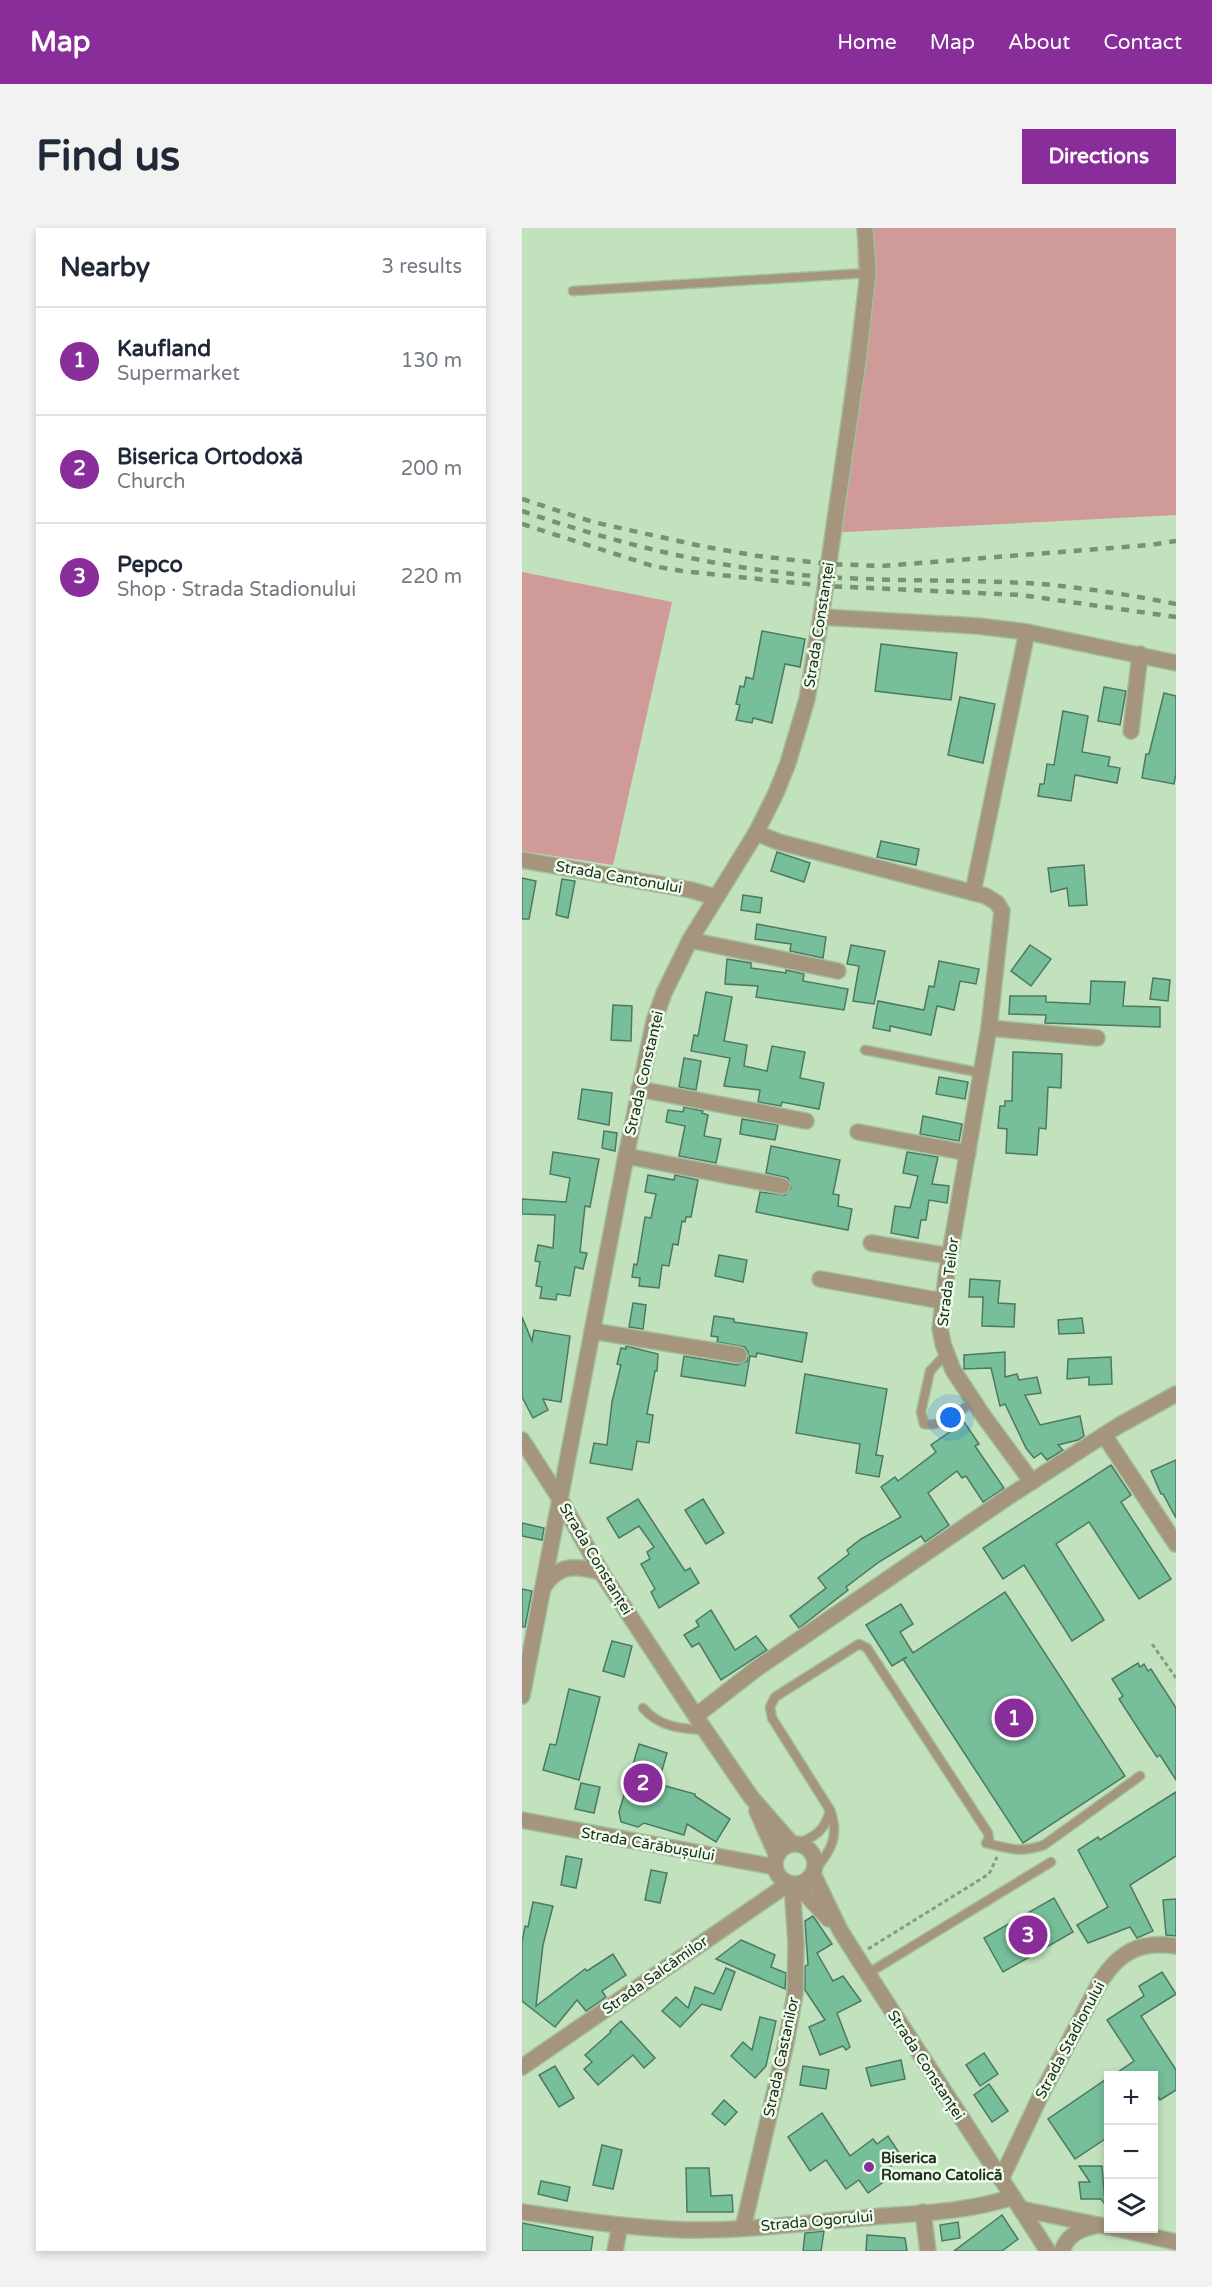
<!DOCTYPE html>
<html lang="en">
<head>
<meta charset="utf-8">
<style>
  :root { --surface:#fff; --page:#f2f2f3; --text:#1f2937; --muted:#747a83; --line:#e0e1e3; --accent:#882d99 }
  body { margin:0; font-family:"Varela Round",sans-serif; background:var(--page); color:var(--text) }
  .controls { position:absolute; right:18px; bottom:18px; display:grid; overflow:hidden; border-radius:0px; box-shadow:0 3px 9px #0003 }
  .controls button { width:54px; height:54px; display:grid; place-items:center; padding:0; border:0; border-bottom:2px solid var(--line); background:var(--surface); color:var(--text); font:30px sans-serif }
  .you { position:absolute; left:429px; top:1190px; width:21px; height:21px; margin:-15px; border:4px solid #fff; border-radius:50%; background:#1a73e8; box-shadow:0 0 0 9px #1a73e833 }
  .badge { display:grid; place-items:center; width:39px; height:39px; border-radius:50%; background:var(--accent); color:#fff; font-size:20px; font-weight:700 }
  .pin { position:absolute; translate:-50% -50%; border:3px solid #fff; box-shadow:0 2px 6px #0006 }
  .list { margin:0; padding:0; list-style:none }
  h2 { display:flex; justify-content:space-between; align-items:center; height:78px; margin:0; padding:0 24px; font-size:26px }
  h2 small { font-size:20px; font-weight:400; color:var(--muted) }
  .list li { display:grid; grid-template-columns:39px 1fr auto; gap:18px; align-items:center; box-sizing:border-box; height:108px; padding:0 24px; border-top:2px solid var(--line) }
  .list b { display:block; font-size:22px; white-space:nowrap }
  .list p { margin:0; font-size:20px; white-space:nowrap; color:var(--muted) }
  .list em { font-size:20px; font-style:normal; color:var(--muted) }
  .icon { flex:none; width:33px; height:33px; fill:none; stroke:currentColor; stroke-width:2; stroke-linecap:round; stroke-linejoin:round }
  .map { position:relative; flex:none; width:654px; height:2023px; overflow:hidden; border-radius:0px }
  header { display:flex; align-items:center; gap:36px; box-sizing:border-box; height:84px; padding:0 30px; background:var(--accent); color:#fff }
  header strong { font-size:28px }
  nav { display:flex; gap:33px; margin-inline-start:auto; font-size:21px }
  .intro { display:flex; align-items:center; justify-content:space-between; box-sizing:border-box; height:144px; padding:0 36px }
  h1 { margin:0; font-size:42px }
  .button { padding:15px 27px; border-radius:0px; background:var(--accent); color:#fff; font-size:21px; font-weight:700 }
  main { display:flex; gap:36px; padding:0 36px }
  aside { flex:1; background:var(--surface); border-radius:0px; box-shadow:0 3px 9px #0003 }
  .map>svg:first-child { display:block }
  .green { fill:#cf9a98 }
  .building { fill:#77be9a; stroke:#4d7963; stroke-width:1.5 }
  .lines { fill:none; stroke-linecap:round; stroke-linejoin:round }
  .service-casing { stroke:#a2be9d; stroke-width:11 }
  .minor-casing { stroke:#a2be9d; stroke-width:18 }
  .tertiary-casing { stroke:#a2be9d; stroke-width:18 }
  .path { stroke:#859e81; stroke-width:3; stroke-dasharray:4.5 3; stroke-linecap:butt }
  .service { stroke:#a4957c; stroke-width:8 }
  .minor { stroke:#a4957c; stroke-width:15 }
  .tertiary { stroke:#a4957c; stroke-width:15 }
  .rail { stroke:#799075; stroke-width:4.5; stroke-dasharray:8 8; stroke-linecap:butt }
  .poi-dot { fill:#882d99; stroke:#edfdeb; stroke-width:2 }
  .labels { text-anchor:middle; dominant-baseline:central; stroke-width:5; stroke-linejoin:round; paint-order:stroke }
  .street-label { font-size:15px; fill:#212d1f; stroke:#edfdeb }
  .poi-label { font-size:15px; font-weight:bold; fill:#212d1f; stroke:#edfdeb; text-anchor:start }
</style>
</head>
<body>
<header>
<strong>Map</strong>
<nav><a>Home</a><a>Map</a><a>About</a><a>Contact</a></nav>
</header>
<div class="intro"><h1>Find us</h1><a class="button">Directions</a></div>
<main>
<aside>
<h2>Nearby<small>3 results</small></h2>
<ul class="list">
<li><span class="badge">1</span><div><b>Kaufland</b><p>Supermarket</p></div><em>130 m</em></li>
<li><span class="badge">2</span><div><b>Biserica Ortodoxă</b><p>Church</p></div><em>200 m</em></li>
<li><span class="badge">3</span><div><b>Pepco</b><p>Shop · Strada Stadionului</p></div><em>220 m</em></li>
</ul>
</aside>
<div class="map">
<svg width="654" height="2023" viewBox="0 0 654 2023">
  <rect width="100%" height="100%" fill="#c2e2bd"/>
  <g class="green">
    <path d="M 335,0 L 654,0 L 654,287 L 304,305 L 336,58 Z"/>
    <path d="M 0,344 L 150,374 L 91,637 L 0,623 Z"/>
  </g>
  <g class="building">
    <path d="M 240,403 L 283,411 L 278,439 L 263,436 L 250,495 L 231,490 L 230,495 L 214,492 L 218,477 L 214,476 L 218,458 L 222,459 L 224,449 L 231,451 Z"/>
    <path d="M 359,416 L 435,425 L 429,472 L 353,463 Z"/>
    <path d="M 582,459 L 604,463 L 598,497 L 576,493 Z"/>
    <path d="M 642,465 L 654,468 L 654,546 L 652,556 L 620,550 L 624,526 L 627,526 Z"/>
    <path d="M 438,469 L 473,476 L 461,535 L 426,527 Z"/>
    <path d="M 541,483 L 566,488 L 560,524 L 588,529 L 586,538 L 598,540 L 595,555 L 553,547 L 549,573 L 516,568 L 518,556 L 522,556 L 525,536 L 532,537 Z"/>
    <path d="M 359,613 L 397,621 L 394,637 L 355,629 Z"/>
    <path d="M 255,624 L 288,635 L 282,654 L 249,643 Z"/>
    <path d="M 562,637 L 565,677 L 547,678 L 545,660 L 529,664 L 526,640 Z"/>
    <path d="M 0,650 L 14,653 L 7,691 L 0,691 Z"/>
    <path d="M 40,651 L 53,653 L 46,690 L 34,687 Z"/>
    <path d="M 221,667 L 240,670 L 238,685 L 219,682 Z"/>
    <path d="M 235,696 L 304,709 L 301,730 L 268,723 L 269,716 L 233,711 Z"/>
    <path d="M 329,717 L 363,723 L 352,776 L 331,773 L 337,738 L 325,736 Z"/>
    <path d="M 508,717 L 529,731 L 509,758 L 489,743 Z"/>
    <path d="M 205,731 L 229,735 L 229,740 L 264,745 L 264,742 L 282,746 L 281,753 L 326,761 L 322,782 L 234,769 L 236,758 L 203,756 Z"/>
    <path d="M 417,733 L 457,741 L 454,756 L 438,753 L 432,782 L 415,778 L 409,807 L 368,798 L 368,803 L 351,800 L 356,773 L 402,782 L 407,758 L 412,759 Z"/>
    <path d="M 631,750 L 648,752 L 646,773 L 628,771 Z"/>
    <path d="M 569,753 L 603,754 L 601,778 L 638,779 L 638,799 L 523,795 L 524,787 L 487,786 L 488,768 L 524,768 L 524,774 L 568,776 Z"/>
    <path d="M 184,764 L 210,769 L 202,813 L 225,817 L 222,838 L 245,843 L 250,818 L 283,824 L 278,850 L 302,855 L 297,881 L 260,874 L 259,878 L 236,874 L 238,862 L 202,858 L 208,830 L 169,823 L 172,807 L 176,808 Z"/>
    <path d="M 91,777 L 110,778 L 109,813 L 89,812 Z"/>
    <path d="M 491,824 L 540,826 L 539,860 L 526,859 L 524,901 L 517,900 L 515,927 L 484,925 L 485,901 L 476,900 L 478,878 L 483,878 L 483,873 L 490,873 Z"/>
    <path d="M 162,830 L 179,833 L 174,862 L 157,859 Z"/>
    <path d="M 417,849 L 446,854 L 443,871 L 414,866 Z"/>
    <path d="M 60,861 L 90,865 L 87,897 L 56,891 Z"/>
    <path d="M 162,879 L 181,883 L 180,885 L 186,887 L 182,908 L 199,911 L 194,935 L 157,928 L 163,898 L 144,894 L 146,882 L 161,884 Z"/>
    <path d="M 401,888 L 440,896 L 437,913 L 398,906 Z"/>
    <path d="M 220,891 L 256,897 L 253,912 L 218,906 Z"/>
    <path d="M 82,903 L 95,905 L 93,923 L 80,920 Z"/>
    <path d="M 249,918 L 318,932 L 311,966 L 317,967 L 316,978 L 330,981 L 326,1002 L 234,984 L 238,964 L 263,967 L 269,960 L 266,950 L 244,945 Z"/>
    <path d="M 31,924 L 77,931 L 68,979 L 63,978 L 58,1024 L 65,1025 L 61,1041 L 53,1039 L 48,1068 L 35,1066 L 34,1072 L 18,1070 L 20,1059 L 14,1058 L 18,1034 L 13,1033 L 16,1017 L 31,1020 L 33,987 L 0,986 L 0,971 L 44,974 L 48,950 L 28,946 Z"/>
    <path d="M 385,924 L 416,929 L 410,956 L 427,958 L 425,975 L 407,972 L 404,992 L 399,992 L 396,1010 L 369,1005 L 373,978 L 388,980 L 396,948 L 381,945 Z"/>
    <path d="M 126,947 L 152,952 L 153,947 L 176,952 L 169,989 L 164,989 L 163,994 L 160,993 L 156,1017 L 151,1016 L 147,1038 L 140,1037 L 137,1060 L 117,1058 L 118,1050 L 110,1049 L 112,1036 L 115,1037 L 123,989 L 129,990 L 134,966 L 123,964 Z"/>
    <path d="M 197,1027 L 225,1032 L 221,1054 L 193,1048 Z"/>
    <path d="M 448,1051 L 478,1053 L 476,1075 L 493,1076 L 492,1099 L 460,1098 L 461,1069 L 447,1069 Z"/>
    <path d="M 111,1075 L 124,1077 L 121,1101 L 107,1099 Z"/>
    <path d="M 192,1088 L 212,1091 L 212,1094 L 285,1105 L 280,1134 L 235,1125 L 234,1129 L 228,1128 L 223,1158 L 159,1148 L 162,1128 L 215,1137 L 225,1133 L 226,1124 L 223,1119 L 195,1114 L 196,1109 L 189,1108 Z"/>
    <path d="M 0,1089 L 10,1113 L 12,1102 L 48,1108 L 39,1174 L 21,1171 L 26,1182 L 11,1190 L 0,1169 Z"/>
    <path d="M 560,1090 L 562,1105 L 537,1106 L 536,1092 Z"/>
    <path d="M 104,1118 L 136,1126 L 135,1143 L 133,1143 L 125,1186 L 131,1187 L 127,1215 L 115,1213 L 110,1242 L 68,1235 L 72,1215 L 85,1217 L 90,1174 L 99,1137 L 95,1136 L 99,1120 L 104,1121 Z"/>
    <path d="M 483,1124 L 483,1149 L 495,1146 L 497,1152 L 515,1149 L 519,1165 L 503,1167 L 518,1197 L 558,1188 L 562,1208 L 556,1212 L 536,1217 L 541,1222 L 525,1232 L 519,1225 L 512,1230 L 504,1220 L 483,1176 L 478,1178 L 469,1140 L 442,1141 L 442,1127 Z"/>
    <path d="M 589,1129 L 590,1156 L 567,1157 L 567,1149 L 545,1151 L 546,1131 Z"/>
    <path d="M 283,1146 L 365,1161 L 354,1227 L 361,1228 L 357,1249 L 334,1245 L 338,1216 L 274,1205 Z"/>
    <path d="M 442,1194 L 457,1216 L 453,1218 L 482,1260 L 461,1274 L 444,1248 L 440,1250 L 435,1243 L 406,1265 L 427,1297 L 403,1314 L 399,1308 L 357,1334 L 324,1359 L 326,1362 L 277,1400 L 268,1388 L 304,1360 L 296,1350 L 327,1326 L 325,1322 L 339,1311 L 379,1289 L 359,1259 L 373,1249 L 376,1253 L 414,1224 L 409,1217 Z"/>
    <path d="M 654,1232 L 654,1290 L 641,1266 L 639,1266 L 629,1243 Z"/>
    <path d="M 589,1237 L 609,1267 L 599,1274 L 649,1351 L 617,1371 L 567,1294 L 534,1316 L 582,1392 L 550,1413 L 502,1337 L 481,1351 L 461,1320 Z"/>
    <path d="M 116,1271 L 163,1343 L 168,1340 L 177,1355 L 137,1380 L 129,1364 L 133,1361 L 119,1336 L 128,1331 L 125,1324 L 132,1319 L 117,1298 L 97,1310 L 85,1290 Z"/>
    <path d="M 181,1271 L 202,1305 L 184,1316 L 163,1282 Z"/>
    <path d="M 0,1295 L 22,1300 L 20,1312 L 0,1308 Z"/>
    <path d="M 0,1361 L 10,1363 L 3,1399 L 0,1399 Z"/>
    <path d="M 483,1364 L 603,1548 L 501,1615 L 381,1431 L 385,1429 L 370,1438 L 344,1397 L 379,1376 L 391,1396 L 378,1404 L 391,1425 Z"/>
    <path d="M 189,1382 L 213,1422 L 234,1408 L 245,1422 L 199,1452 L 177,1415 L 170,1419 L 162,1407 L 177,1398 L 174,1393 Z"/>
    <path d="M 90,1413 L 110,1418 L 102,1449 L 81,1443 Z"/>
    <path d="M 616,1435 L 618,1439 L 622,1436 L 626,1443 L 629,1441 L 654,1480 L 654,1552 L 638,1527 L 635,1529 L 619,1505 L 597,1471 L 601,1468 L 590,1451 Z"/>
    <path d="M 47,1461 L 78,1469 L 57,1552 L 21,1542 L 28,1516 L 34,1517 Z"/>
    <path d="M 117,1516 L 145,1525 L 136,1556 L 173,1566 L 173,1568 L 208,1591 L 194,1614 L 165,1596 L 162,1607 L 122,1595 L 116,1599 L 99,1594 L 97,1584 Z"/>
    <path d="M 59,1555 L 78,1559 L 72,1585 L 53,1581 Z"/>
    <path d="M 654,1564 L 654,1628 L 608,1657 L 631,1703 L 615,1710 L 608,1699 L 566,1715 L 555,1697 L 586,1679 L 556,1622 L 576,1609 L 578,1612 Z"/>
    <path d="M 44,1628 L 60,1631 L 54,1660 L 39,1657 Z"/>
    <path d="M 129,1642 L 145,1645 L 138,1675 L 123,1672 Z"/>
    <path d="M 532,1670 L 551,1704 L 481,1744 L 462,1710 Z"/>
    <path d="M 654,1671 L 654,1708 L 644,1707 L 641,1672 Z"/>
    <path d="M 11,1674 L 31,1678 L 21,1717 L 14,1778 L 63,1741 L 65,1743 L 91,1726 L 104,1747 L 80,1763 L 84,1769 L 64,1783 L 55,1772 L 33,1799 L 0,1773 L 0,1714 L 3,1698 L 6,1699 Z"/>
    <path d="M 291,1688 L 310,1716 L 295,1725 L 311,1753 L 321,1748 L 339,1773 L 315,1785 L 328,1819 L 324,1822 L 321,1818 L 298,1827 L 287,1799 L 303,1792 L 283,1762 L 283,1738 L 286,1737 L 283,1693 Z"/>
    <path d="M 219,1712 L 253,1727 L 249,1739 L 264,1745 L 263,1761 L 194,1731 Z"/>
    <path d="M 204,1740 L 213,1744 L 199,1782 L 180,1776 L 158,1799 L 140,1783 L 154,1769 L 166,1780 L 173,1759 L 192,1766 Z"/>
    <path d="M 640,1744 L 654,1766 L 619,1788 L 654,1842 L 654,1862 L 638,1872 L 632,1863 L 632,1848 L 590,1848 L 612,1833 L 585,1792 L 622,1768 L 617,1758 Z"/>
    <path d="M 238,1789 L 254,1793 L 244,1838 L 233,1850 L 209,1828 L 221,1814 L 230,1822 Z"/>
    <path d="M 99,1793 L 133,1830 L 122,1840 L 111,1827 L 76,1857 L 62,1841 L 70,1834 L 63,1827 L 89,1804 L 88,1803 Z"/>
    <path d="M 462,1825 L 476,1846 L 458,1858 L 444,1837 Z"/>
    <path d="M 379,1832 L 383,1851 L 349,1858 L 344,1840 Z"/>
    <path d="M 33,1838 L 52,1870 L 37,1879 L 17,1847 Z"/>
    <path d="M 281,1838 L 307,1842 L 304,1861 L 278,1857 Z"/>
    <path d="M 586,1850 L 586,1909 L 553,1931 L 526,1891 Z"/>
    <path d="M 467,1856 L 486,1883 L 470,1894 L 452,1867 Z"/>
    <path d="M 202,1872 L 215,1884 L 203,1897 L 190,1886 Z"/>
    <path d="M 300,1885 L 328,1928 L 351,1911 L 355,1916 L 366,1908 L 380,1929 L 366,1941 L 370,1948 L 346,1965 L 337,1952 L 324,1961 L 304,1932 L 288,1943 L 266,1909 Z"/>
    <path d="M 80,1917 L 100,1922 L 91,1961 L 71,1957 Z"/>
    <path d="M 557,1938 L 580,1938 L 583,1976 L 579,1971 L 559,1971 L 557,1954 L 568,1954 Z"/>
    <path d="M 164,1940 L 187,1940 L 189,1968 L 210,1967 L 211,1984 L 165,1984 Z"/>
    <path d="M 19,1953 L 48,1959 L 45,1973 L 16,1966 Z"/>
    <path d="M 480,1987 L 496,2011 L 480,2023 L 432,2023 Z"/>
    <path d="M 436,1994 L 438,2010 L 420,2013 L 418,1997 Z"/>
    <path d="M 0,1995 L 71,2009 L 69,2023 L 0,2023 Z"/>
    <path d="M 302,2003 L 299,2023 L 281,2023 L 283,2005 Z"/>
    <path d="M 345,2007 L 383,2010 L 385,2023 L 344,2023 Z"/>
  </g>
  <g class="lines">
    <defs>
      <g id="service">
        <path d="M 51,63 L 346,45"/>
        <path d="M 343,822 L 460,845"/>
        <path d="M 424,1126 L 408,1143 L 399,1184 L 402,1196 C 419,1200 437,1183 451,1174"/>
        <path d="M 121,1480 C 137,1499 159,1501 183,1502"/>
        <path d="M 274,1616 C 293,1609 303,1603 308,1582"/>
        <path d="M 292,1643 C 309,1623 318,1608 308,1582 L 250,1490 L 248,1479 L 253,1469 L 337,1416 L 345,1420 L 466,1605 L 467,1612 L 464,1615 C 486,1621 500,1625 522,1617 L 618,1548"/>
        <path d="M 345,1746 L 529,1634"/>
      </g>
      <g id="minor">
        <path d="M 299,389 L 456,398 L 505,404 L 654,435"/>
        <path d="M 609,503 L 618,426"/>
        <path d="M 234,605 L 257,614 L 464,668 L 475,675 L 480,683 L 467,800 L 424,1049 L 418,1100 L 421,1116 L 431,1142 L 460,1186 L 510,1254"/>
        <path d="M 0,632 L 169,662 L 193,669"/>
        <path d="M 451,664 L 505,404"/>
        <path d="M 168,712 L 316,743"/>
        <path d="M 467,800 L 575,810"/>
        <path d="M 117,861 L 284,893"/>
        <path d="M 336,904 L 446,925"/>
        <path d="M 104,928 L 260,958"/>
        <path d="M 349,1015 L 427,1028"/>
        <path d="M 298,1051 L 420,1073"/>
        <path d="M 70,1103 L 217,1127"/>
        <path d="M 582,1207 L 654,1316"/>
        <path d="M 175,1487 L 234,1441 L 486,1269 L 596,1198 L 654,1166"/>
        <path d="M 0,1592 L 253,1639"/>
        <path d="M 0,1839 L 266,1656"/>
        <path d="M 479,1951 L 518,1869 L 578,1754 C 598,1723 618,1713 654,1718"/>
        <path d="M 0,1984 C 54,1992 109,2000 164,2002 C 226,2003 289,1994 351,1989 C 398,1985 445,1984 491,1969"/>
        <path d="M 401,1984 L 406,2023"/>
        <path d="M 221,2000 L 264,1815 L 273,1766 L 274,1716 L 270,1657"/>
        <path d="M 93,2023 L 98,1997"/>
      </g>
      <g id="tertiary">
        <path d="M 0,1212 L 38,1271 L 79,1344 L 183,1502 L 229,1569 L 270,1616"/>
        <path d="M 22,1358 C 38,1335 54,1338 79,1344"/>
        <path d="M 0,1468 L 104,928 L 132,793 L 142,765 L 168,712 L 234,605 L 254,565 L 266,535 L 285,471 L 299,389 L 336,133 L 346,45 L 343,0"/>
        <path d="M 235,1583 L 255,1628"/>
        <circle cx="273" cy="1636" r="20"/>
        <path d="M 291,1646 L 318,1702 L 335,1729 L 526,2023"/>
        <path d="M 275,1657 L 307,1691"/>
        <path d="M 499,1981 L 586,1999"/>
        <path d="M 592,2000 L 654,2014"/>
        <path d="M 540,2023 C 545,2007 558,2001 573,1998"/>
      </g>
    </defs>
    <use href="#service" class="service-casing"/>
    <use href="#minor" class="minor-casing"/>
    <use href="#tertiary" class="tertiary-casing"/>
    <g class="path">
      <path d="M 630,1416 L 654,1450"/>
      <path d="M 346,1721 L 467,1646 L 475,1629"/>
    </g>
    <use href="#service" class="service"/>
    <use href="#minor" class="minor"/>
    <use href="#tertiary" class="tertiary"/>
    <g class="rail">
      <path d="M 0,271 L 71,294 L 179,318 L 236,328 L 307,336 L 360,338 L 628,317 L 654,313"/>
      <path d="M 0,283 C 99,317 201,342 306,349 C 377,354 448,351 519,356 C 564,360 609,367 654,376"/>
      <path d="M 0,296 L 131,338 L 160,343 L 304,358 L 499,367 L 654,389"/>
    </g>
  </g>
  <circle class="poi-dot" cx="347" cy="1939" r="6"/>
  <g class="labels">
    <g class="street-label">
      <text transform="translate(297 397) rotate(-81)">Strada Constanței</text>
      <text transform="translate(97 649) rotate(10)">Strada Cantonului</text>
      <text transform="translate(122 845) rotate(-77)">Strada Constanței</text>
      <text transform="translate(426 1054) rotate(-83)">Strada Teilor</text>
      <text transform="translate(74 1331) rotate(59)">Strada Constanței</text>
      <text transform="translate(126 1616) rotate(10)">Strada Cărăbușului</text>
      <text transform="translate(133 1747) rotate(-35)">Strada Salcâmilor</text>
      <text transform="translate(548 1812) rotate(-62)">Strada Stadionului</text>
      <text transform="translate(259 1829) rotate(-78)">Strada Castanilor</text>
      <text transform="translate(404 1837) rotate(57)">Strada Constanței</text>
      <text transform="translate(295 1993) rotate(-5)">Strada Ogorului</text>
    </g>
    <g class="poi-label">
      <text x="359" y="1930">Biserica<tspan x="359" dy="17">Romano Catolică</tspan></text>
    </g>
  </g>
</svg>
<div class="controls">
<button>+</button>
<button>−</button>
<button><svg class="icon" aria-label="layers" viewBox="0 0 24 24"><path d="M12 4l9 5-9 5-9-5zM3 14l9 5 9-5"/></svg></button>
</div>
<div class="you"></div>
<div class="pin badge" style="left:492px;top:1490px">1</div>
<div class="pin badge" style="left:121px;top:1555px">2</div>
<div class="pin badge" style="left:506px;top:1707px">3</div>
</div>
</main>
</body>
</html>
